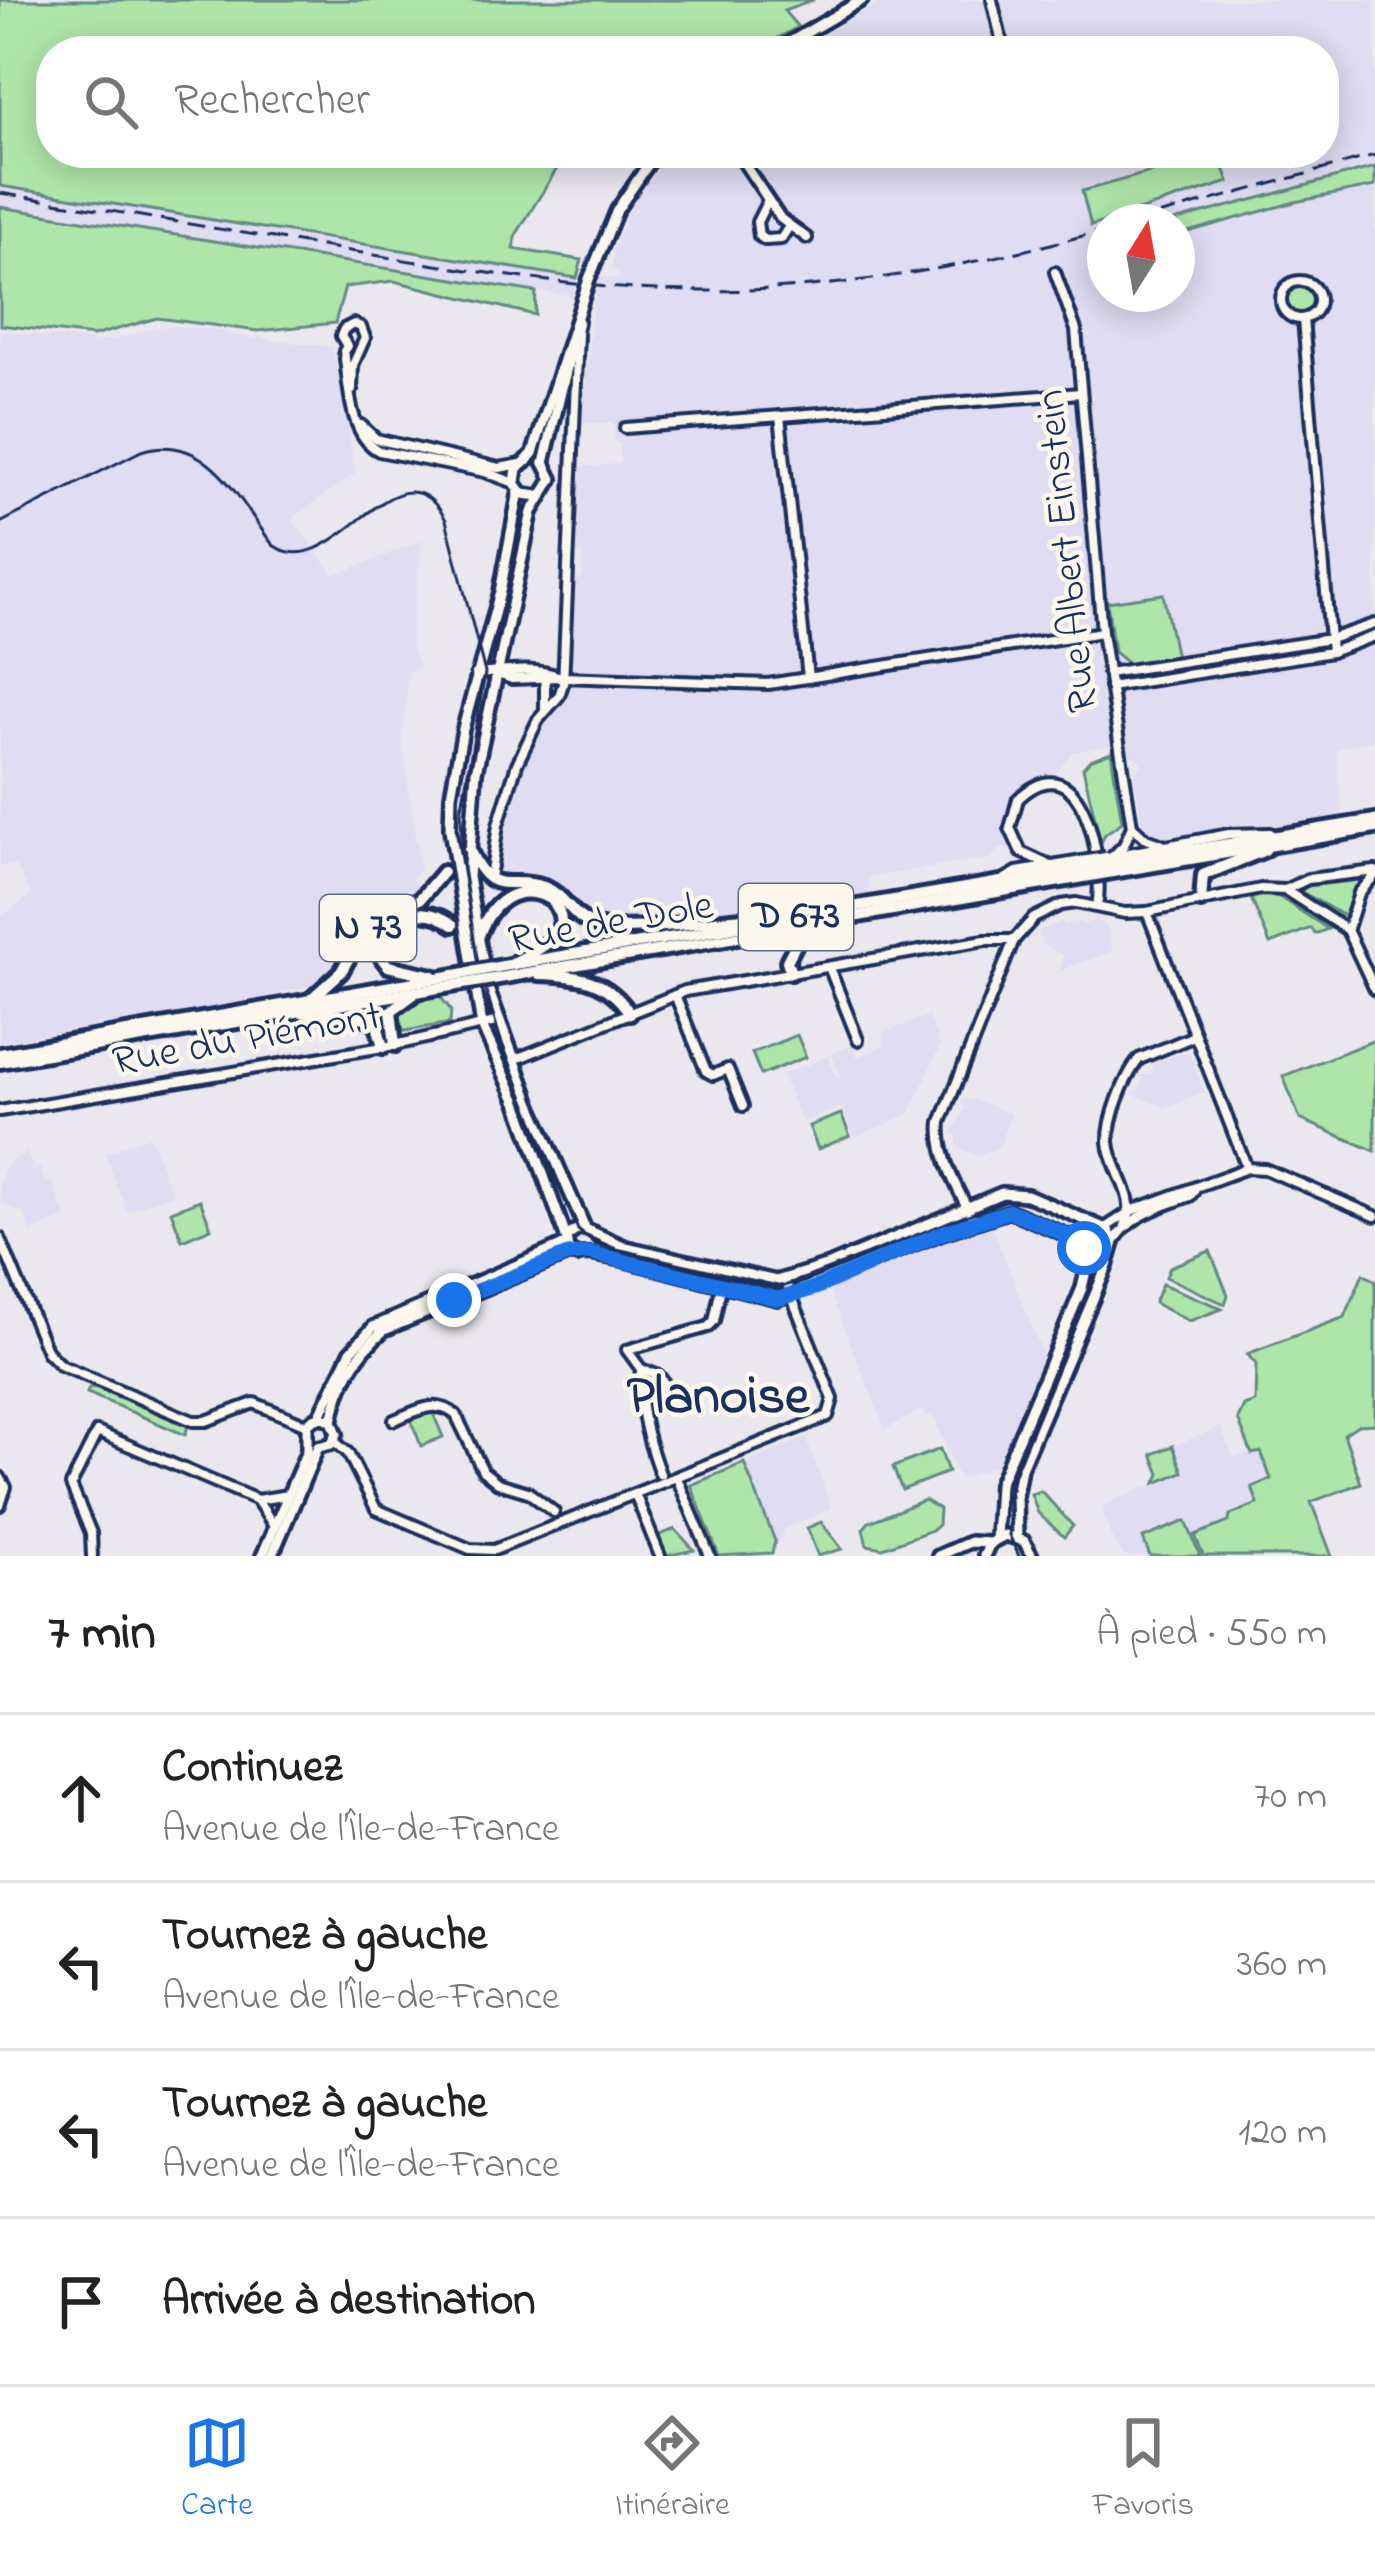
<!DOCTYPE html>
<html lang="fr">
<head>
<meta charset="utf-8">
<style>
  :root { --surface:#fff; --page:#f2f2f2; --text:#222; --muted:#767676; --line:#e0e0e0; --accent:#1a73e8 }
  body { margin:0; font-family:"Indie Flower",sans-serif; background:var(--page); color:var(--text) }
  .compass { position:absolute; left:1087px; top:204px; width:108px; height:108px; border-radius:50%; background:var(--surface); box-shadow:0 6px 30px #0003; rotate:11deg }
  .stop { position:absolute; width:36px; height:36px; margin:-27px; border:9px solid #1a73e8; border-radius:50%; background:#fff }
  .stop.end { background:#1a73e8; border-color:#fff; box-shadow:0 3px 12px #0008 }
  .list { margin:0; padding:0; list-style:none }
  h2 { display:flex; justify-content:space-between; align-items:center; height:156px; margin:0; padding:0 48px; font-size:51px }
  h2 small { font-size:39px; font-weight:400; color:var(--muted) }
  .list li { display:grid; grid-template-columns:78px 1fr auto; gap:36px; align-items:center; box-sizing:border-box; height:168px; padding:0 48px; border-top:3px solid var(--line) }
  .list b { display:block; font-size:45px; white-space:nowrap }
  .list p { margin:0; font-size:39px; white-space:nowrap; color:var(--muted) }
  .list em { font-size:39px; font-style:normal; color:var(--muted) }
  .icon { flex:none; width:66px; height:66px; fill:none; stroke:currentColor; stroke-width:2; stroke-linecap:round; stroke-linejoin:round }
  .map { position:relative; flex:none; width:1375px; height:1556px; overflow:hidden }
  .search { position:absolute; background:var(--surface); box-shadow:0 6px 30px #0003; left:36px; right:36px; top:36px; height:132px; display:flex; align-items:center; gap:30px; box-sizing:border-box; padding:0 42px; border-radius:48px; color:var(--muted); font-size:45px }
  .sheet { height:828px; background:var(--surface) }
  nav { display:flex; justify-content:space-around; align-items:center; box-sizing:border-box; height:168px; border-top:3px solid var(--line); background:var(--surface); font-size:33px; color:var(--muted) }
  nav a { display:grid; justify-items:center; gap:6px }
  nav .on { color:var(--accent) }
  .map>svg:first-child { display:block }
  .built { fill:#e0dcf1 }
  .green { fill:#aee6aa; stroke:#648a84; stroke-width:3 }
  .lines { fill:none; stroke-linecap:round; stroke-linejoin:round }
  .street-casing { stroke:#1b2f5e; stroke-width:16 }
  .secondary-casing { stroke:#1b2f5e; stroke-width:18 }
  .primary-casing { stroke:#1b2f5e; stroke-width:20 }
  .street { stroke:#fbf7ec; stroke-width:8 }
  .secondary { stroke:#fbf7ec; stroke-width:9 }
  .primary { stroke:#fbf7ec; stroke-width:10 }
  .tram { stroke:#1b2f5e; stroke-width:3 }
  .rail { stroke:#1b2f5e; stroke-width:3; stroke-dasharray:18 9; stroke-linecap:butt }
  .street-bridge-casing { stroke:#1b2f5e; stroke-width:16; stroke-linecap:butt }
  .secondary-bridge-casing { stroke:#1b2f5e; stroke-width:18; stroke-linecap:butt }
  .primary-bridge-casing { stroke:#1b2f5e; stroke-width:20; stroke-linecap:butt }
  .street-bridge { stroke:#fbf7ec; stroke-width:8 }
  .secondary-bridge { stroke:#fbf7ec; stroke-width:9 }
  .primary-bridge { stroke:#fbf7ec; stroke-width:10 }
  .route { stroke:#1a73e8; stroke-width:15 }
  .labels { text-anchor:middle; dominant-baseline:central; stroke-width:9; stroke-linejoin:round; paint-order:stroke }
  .shield { fill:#fbf7ec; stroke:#5e6b89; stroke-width:3 }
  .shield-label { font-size:39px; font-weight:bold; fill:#1b2f5e }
  .street-label { font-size:42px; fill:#1b2f5e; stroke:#fbf7ec }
  .district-label { font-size:54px; font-weight:bold; fill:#1b2f5e; stroke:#fbf7ec }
</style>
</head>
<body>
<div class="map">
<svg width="1375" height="1556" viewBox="0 0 1375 1556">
  <rect width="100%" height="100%" fill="#ebe7ef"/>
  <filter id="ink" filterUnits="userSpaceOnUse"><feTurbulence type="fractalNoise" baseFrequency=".00833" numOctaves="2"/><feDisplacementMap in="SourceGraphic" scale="24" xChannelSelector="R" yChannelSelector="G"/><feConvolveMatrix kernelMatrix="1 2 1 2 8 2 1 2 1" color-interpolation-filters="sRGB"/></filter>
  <g filter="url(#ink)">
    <g class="built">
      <path d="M 884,0 L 1375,0 L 1375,167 L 1170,222 L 1105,222 L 1105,294 L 1177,294 L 1177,235 L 1295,202 L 1375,186 L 1375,740 L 1336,748 L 1343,818 L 1157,837 L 1143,827 L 1134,772 L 1141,766 L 1140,760 L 1130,755 L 1128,742 L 1072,752 L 1058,771 L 1018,788 L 1003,815 L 1007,848 L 997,850 L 991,858 L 869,877 L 868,895 L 794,907 L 600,920 L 580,915 L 549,882 L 505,880 L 498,869 L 516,784 L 549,716 L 567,698 L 571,579 L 582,578 L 583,554 L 574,554 L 578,467 L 620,464 L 620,443 L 615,443 L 613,423 L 581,423 L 594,300 L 600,278 L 622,278 L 612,267 L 614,248 L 630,208 L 668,153 L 1219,153 L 1082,191 L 1091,225 L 1229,182 L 1221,153 L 1324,153 L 1324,51 L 796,51 Z"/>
      <path d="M 0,186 L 429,256 L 577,278 L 572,296 L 428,276 L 0,207 Z"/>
      <path d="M 164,326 L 213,329 L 232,335 L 332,347 L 356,472 L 292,519 L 334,575 L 422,541 L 411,644 L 419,667 L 409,671 L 402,740 L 420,869 L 411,879 L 423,888 L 360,927 L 337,969 L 319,983 L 247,1002 L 0,1042 L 0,918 L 31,895 L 16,865 L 0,866 L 0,331 L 102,342 Z"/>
      <path d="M 1097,920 L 1106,926 L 1113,951 L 1059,971 L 1064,955 L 1043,945 L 1039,931 L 1063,921 L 1064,925 L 1079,921 L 1081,925 Z"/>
      <path d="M 928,1016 L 940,1046 L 910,1113 L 855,1138 L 842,1107 L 802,1122 L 782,1075 L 828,1056 L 837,1078 L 842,1077 L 831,1054 L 852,1046 L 857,1057 L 886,1045 L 881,1034 Z"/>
      <path d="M 1188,1051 L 1204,1092 L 1165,1108 L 1133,1094 L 1142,1085 L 1143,1076 L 1154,1070 L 1152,1064 Z"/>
      <path d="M 962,1100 L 975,1100 L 1011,1114 L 999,1146 L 978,1156 L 957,1148 L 957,1135 L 952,1133 L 966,1107 L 961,1104 Z"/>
      <path d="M 150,1136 L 172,1194 L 127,1212 L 105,1153 Z"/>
      <path d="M 27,1153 L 33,1169 L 40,1167 L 46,1182 L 52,1180 L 66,1218 L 31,1231 L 24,1213 L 0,1203 L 0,1182 L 5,1169 L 12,1160 Z"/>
      <path d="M 991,1224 L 1043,1355 L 997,1465 L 959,1479 L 935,1419 L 920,1411 L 885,1429 L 829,1289 Z"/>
      <path d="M 1220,1427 L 1233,1457 L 1260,1451 L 1272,1480 L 1258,1504 L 1230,1522 L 1196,1535 L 1203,1556 L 1125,1556 L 1112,1539 L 1100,1506 L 1183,1473 L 1173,1446 Z"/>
      <path d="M 806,1438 L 832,1508 L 784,1529 L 782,1538 L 775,1541 L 744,1464 Z"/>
    </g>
    <g class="green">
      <path d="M 0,0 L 814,0 L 784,11 L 798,27 L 754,51 L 51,51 L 51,153 L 571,153 L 563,159 L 516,235 L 514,249 L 582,260 L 577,278 L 0,186 Z"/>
      <path d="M 1219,153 L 1229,182 L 1091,226 L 1082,191 Z"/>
      <path d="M 1375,167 L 1375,186 L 1295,202 L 1177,235 L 1177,222 L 1170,222 Z"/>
      <path d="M 0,207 L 536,292 L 535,315 L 394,281 L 345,287 L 335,323 L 258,331 L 157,318 L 93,336 L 0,325 Z"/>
      <circle cx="1300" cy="300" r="14"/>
      <path d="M 1163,594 L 1176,658 L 1131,666 L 1114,652 L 1107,602 Z"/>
      <path d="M 1111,752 L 1122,822 L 1105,834 L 1101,843 L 1083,768 L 1090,760 Z"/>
      <path d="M 1362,880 L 1344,916 L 1302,892 L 1305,886 Z"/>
      <path d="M 1273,893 L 1328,929 L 1315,934 L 1311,928 L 1270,944 L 1251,898 Z"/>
      <path d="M 439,995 L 451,1010 L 450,1023 L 405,1031 C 387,1006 419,999 439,995 Z"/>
      <path d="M 797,1035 L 806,1057 L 761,1075 L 752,1053 Z"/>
      <path d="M 1375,1040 L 1375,1151 L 1300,1119 L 1283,1076 Z"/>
      <path d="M 841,1114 L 850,1136 L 818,1149 L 809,1126 Z"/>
      <path d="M 200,1200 L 211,1228 L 182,1240 L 171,1211 Z"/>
      <path d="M 1210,1251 L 1228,1295 L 1225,1304 L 1166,1277 L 1170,1267 Z"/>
      <path d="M 1363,1274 L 1375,1281 L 1375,1424 L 1358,1425 L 1344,1434 L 1361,1483 L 1311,1502 L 1332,1556 L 1203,1556 L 1195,1535 L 1229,1522 L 1230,1515 L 1258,1504 L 1252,1487 L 1271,1479 L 1261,1452 L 1252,1454 L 1238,1419 L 1244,1406 L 1255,1402 L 1256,1364 L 1247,1354 L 1345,1317 Z"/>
      <path d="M 1162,1284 L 1217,1306 L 1222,1309 L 1189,1321 L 1154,1303 Z"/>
      <path d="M 95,1387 L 188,1426 L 185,1435 L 87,1393 L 89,1388 Z"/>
      <path d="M 431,1408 L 443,1437 L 421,1446 L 410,1417 Z"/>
      <path d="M 1173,1446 L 1183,1472 L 1156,1483 L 1160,1474 L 1152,1454 Z"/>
      <path d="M 940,1449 L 948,1472 L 902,1490 L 893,1467 Z"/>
      <path d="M 744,1463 L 775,1541 L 772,1553 L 719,1556 L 691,1485 Z"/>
      <path d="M 1041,1491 L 1073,1526 L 1064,1537 L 1038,1513 L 1031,1494 Z"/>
      <path d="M 925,1500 L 939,1509 L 938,1525 L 932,1530 L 883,1548 L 867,1545 L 863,1529 L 869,1522 Z"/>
      <path d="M 1186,1521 L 1200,1556 L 1150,1556 L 1143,1538 Z"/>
      <path d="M 821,1522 L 842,1549 L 818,1556 L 807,1528 Z"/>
      <path d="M 675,1529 L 694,1550 L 665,1556 L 657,1536 Z"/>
    </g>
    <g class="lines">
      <defs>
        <g id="street">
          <path d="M 992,0 L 1004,51"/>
          <path d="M 737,153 L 781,219 L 807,238"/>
          <path d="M 767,202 L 757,222 L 759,236 L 765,240 L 781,239 L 788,228"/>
          <path d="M 1055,272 L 1076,330 L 1102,632 L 1132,826 L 1124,845 L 1113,856"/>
          <circle cx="1300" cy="300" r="19"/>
          <path d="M 1303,319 L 1331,652"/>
          <path d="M 352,390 L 353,365 L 365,338 L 361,327 L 354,324 L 344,329 L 341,336 L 347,346 L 344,351 C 349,383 348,435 379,451 L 485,472 L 515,483"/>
          <path d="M 780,416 L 808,678"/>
          <path d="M 361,425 L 376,439 L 499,468 L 521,464"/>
          <path d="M 625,428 L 1081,393"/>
          <path d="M 1108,673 L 1330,639 L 1375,624"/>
          <path d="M 476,674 C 506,672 532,666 561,677 L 768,684 L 1102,632"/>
          <path d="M 498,674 L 512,679 L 559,677"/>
          <path d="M 545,680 L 545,709"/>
          <path d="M 1110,687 L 1331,652 L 1375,636"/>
          <path d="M 1132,826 L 1146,839 L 1163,845"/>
          <path d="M 1113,856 L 1229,834 L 1270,833"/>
          <path d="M 1051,866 L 1021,852 L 1010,828 L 1018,799 C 1084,737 1105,865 1097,907"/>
          <path d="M 490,878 L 498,825 L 517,764 L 538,720 L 559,696 L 563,684 L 578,334"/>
          <path d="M 1005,879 L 1017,872 L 1088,860"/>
          <path d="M 1285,890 L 1347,930 L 1375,990"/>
          <path d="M 1147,912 L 1247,1168"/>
          <path d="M 1348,928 L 1359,893 L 1375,875"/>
          <path d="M 829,967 L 858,1040"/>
          <path d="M 675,995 L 706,1071 L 713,1075 L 728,1069 L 743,1106"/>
          <path d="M 516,1059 L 685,991 L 985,940 L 1014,940"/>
          <path d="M 0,1111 L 395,1045 L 500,1021"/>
          <path d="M 976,1223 C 960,1195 937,1155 941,1122 L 1014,940 L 1034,918 L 1061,905 L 1076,903 L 1125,913 L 1147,912 L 1261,889 L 1285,890 L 1308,879 L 1375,871"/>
          <path d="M 1125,1226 C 1140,1198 1111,1171 1109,1142 C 1108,1118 1124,1078 1139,1059 L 1194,1036"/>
          <path d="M 1105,1228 L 1131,1211 L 1247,1168 L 1265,1169 L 1375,1216"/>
          <path d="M 0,1238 L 47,1352 L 60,1365 L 193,1421 L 206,1421 L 254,1403 L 307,1425"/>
          <path d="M 1114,1242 C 1130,1214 1162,1207 1190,1196 L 1194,1191"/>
          <path d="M 641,1369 C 637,1403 648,1442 660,1474"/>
          <path d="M 672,1394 L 659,1376 L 641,1369 L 627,1350 L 708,1327 L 714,1321 L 720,1292"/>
          <path d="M 394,1420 C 417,1411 435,1398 456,1415 L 483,1471 L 498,1483 L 528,1492 L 554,1512"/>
          <path d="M 334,1441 L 348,1453 L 376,1509 L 470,1549 L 494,1550 L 828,1416 L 833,1399 L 785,1280"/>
          <path d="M 0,1477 L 6,1487 L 0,1505"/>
          <path d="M 677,1478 L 710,1556"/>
          <path d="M 635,1494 L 660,1556"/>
          <path d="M 274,1526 L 257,1500 L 288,1495"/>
          <path d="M 92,1556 L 91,1533 L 71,1485 L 97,1432 L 257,1500"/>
        </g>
        <g id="secondary">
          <path d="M 775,51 L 862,0"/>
          <path d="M 589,279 L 617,210 L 656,153"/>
          <path d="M 528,460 L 517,468 L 515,483 L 523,494 L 539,496"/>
          <path d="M 526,461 L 533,453 L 583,298"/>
          <path d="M 544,463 L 552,479 L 532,512 L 476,772 L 468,877 L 487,986 L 531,1104 L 585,1228"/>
          <path d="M 544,463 L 578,321"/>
          <path d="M 519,491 L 500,592 L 463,729 L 451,795 L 450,829 L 482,1026 L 517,1102 L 566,1237"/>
          <path d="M 577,1256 L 568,1249 L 566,1237 L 581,1227 L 626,1247 L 776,1281 L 832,1264 L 1002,1193 L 1027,1195 L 1108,1230 L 1114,1242 L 1107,1266 L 1021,1468 L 1016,1496 L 1017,1537"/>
          <path d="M 319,1417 L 351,1351 L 373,1327 L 566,1244"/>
          <path d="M 332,1421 C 339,1384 356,1354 384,1330 L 567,1255 L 590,1254 L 623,1260 L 778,1299 L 942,1233 L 1010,1211 L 1083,1242"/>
          <path d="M 996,1538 L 999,1484 L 1082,1288 L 1090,1254"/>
          <path d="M 262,1556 L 307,1451 L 307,1425 C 314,1416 323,1415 332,1421 L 337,1434 L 331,1444 L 318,1447"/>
          <path d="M 272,1556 L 318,1447"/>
          <path d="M 938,1556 L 970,1542 L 990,1543"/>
          <path d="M 984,1556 L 990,1543 L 1005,1535 L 1024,1541 L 1032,1556"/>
        </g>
        <g id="primary">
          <path d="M 469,849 C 493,901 506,874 544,887 C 566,895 572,919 595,925 C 627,934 724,919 762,916"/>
          <path d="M 1106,864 L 1375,820"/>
          <path d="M 1107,873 L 1375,828"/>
          <path d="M 1201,901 L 1203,875 L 1265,850"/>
          <path d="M 478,938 C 489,905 515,880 551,899 C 579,932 541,948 515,962"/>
          <path d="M 503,966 L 1089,867"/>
          <path d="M 791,973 L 787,961 L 799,938 L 820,927"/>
          <path d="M 539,974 C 578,975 609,980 630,1014"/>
          <path d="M 433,976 L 388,966 C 350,924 418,896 453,925"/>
          <path d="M 505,977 L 1090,876"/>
          <path d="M 311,999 L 341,972 L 364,931 L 389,912 L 420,899 L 443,872"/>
          <path d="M 304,1013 L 369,1018 L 377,1025 L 383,1047"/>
          <path d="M 395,1045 L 391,1011 L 413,995"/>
          <path d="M 0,1054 L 455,975"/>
          <path d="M 0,1062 L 457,985"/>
        </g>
      </defs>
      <use href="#street" class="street-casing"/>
      <use href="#secondary" class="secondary-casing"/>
      <use href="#primary" class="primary-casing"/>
      <use href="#street" class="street"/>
      <use href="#secondary" class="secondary"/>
      <use href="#primary" class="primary"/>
      <path class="tram" d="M 0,523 L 141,451 C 208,430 239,501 273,545 C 335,589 398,430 446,520 L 485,673 L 461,812 L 463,868 L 478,964 L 501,1041 L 578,1230 L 595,1244 L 782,1287 L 1007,1200 C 1026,1201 1083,1222 1094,1239 C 1101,1247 1101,1256 1100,1266 L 1009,1486 L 1009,1535 L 1019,1556"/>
      <g class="rail">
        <path d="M 0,193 C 117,212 233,231 350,251 C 467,270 583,291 702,291 C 840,291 972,266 1105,230"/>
        <path d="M 1133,222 L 1375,155"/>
      </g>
      <defs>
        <path id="street-bridge" d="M 1088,860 L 1106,857"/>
        <path id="secondary-bridge" d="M 583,298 L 589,279"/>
        <g id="primary-bridge">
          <path d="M 1089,867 L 1106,864"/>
          <path d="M 1090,876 L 1107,873"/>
          <path d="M 455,975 L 503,966"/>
          <path d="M 457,985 L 505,977"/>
        </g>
      </defs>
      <use href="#street-bridge" class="street-bridge-casing"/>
      <use href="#secondary-bridge" class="secondary-bridge-casing"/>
      <use href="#primary-bridge" class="primary-bridge-casing"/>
      <use href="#street-bridge" class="street-bridge"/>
      <use href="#secondary-bridge" class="secondary-bridge"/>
      <use href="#primary-bridge" class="primary-bridge"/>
    </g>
  </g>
  <g class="lines" filter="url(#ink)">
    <path class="route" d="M 454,1300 L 568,1255 L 590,1253 L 778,1299 L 815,1288 L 942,1233 L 1010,1211 L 1079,1240 L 1084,1248"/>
  </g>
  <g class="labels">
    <g class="shield">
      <rect x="739" y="884" width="114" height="66" rx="9"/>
      <rect x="320" y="895" width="96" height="66" rx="9"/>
    </g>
    <g class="shield-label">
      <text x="796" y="917">D 673</text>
      <text x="368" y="928">N 73</text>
    </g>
    <g class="street-label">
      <text transform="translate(1068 551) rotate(-96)">Rue Albert Einstein</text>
      <text transform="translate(611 924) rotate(-10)">Rue de Dole</text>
      <text transform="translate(247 1040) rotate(-10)">Rue du Piémont</text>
    </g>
    <g class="district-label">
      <text x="718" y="1399">Planoise</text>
    </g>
  </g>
</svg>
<svg class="compass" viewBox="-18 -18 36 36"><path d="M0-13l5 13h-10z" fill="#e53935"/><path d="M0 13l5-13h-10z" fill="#767676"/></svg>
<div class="stop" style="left:1084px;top:1248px"></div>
<div class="stop end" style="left:454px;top:1300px"></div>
<div class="search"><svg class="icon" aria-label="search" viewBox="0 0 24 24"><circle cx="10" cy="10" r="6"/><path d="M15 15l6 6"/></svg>Rechercher</div>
</div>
<section class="sheet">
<h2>7 min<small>À pied · 550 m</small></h2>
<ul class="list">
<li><svg class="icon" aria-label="ahead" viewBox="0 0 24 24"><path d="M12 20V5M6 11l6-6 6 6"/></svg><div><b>Continuez</b><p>Avenue de l’Île-de-France</p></div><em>70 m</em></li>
<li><svg class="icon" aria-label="left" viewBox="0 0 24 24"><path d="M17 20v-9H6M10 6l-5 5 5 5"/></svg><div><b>Tournez à gauche</b><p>Avenue de l’Île-de-France</p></div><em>360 m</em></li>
<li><svg class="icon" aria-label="left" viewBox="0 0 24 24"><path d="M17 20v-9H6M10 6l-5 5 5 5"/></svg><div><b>Tournez à gauche</b><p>Avenue de l'Île-de-France</p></div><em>120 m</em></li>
<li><svg class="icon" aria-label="arrive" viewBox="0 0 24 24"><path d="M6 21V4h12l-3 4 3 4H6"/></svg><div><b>Arrivée à destination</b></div></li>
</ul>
</section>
<nav>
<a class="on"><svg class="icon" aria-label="map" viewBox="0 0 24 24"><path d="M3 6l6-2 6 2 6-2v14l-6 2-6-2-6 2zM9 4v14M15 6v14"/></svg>Carte</a>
<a><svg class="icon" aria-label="directions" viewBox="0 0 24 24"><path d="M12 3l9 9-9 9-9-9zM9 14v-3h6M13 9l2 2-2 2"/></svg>Itinéraire</a>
<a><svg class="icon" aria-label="saved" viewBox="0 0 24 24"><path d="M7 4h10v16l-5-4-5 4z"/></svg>Favoris</a>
</nav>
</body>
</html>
